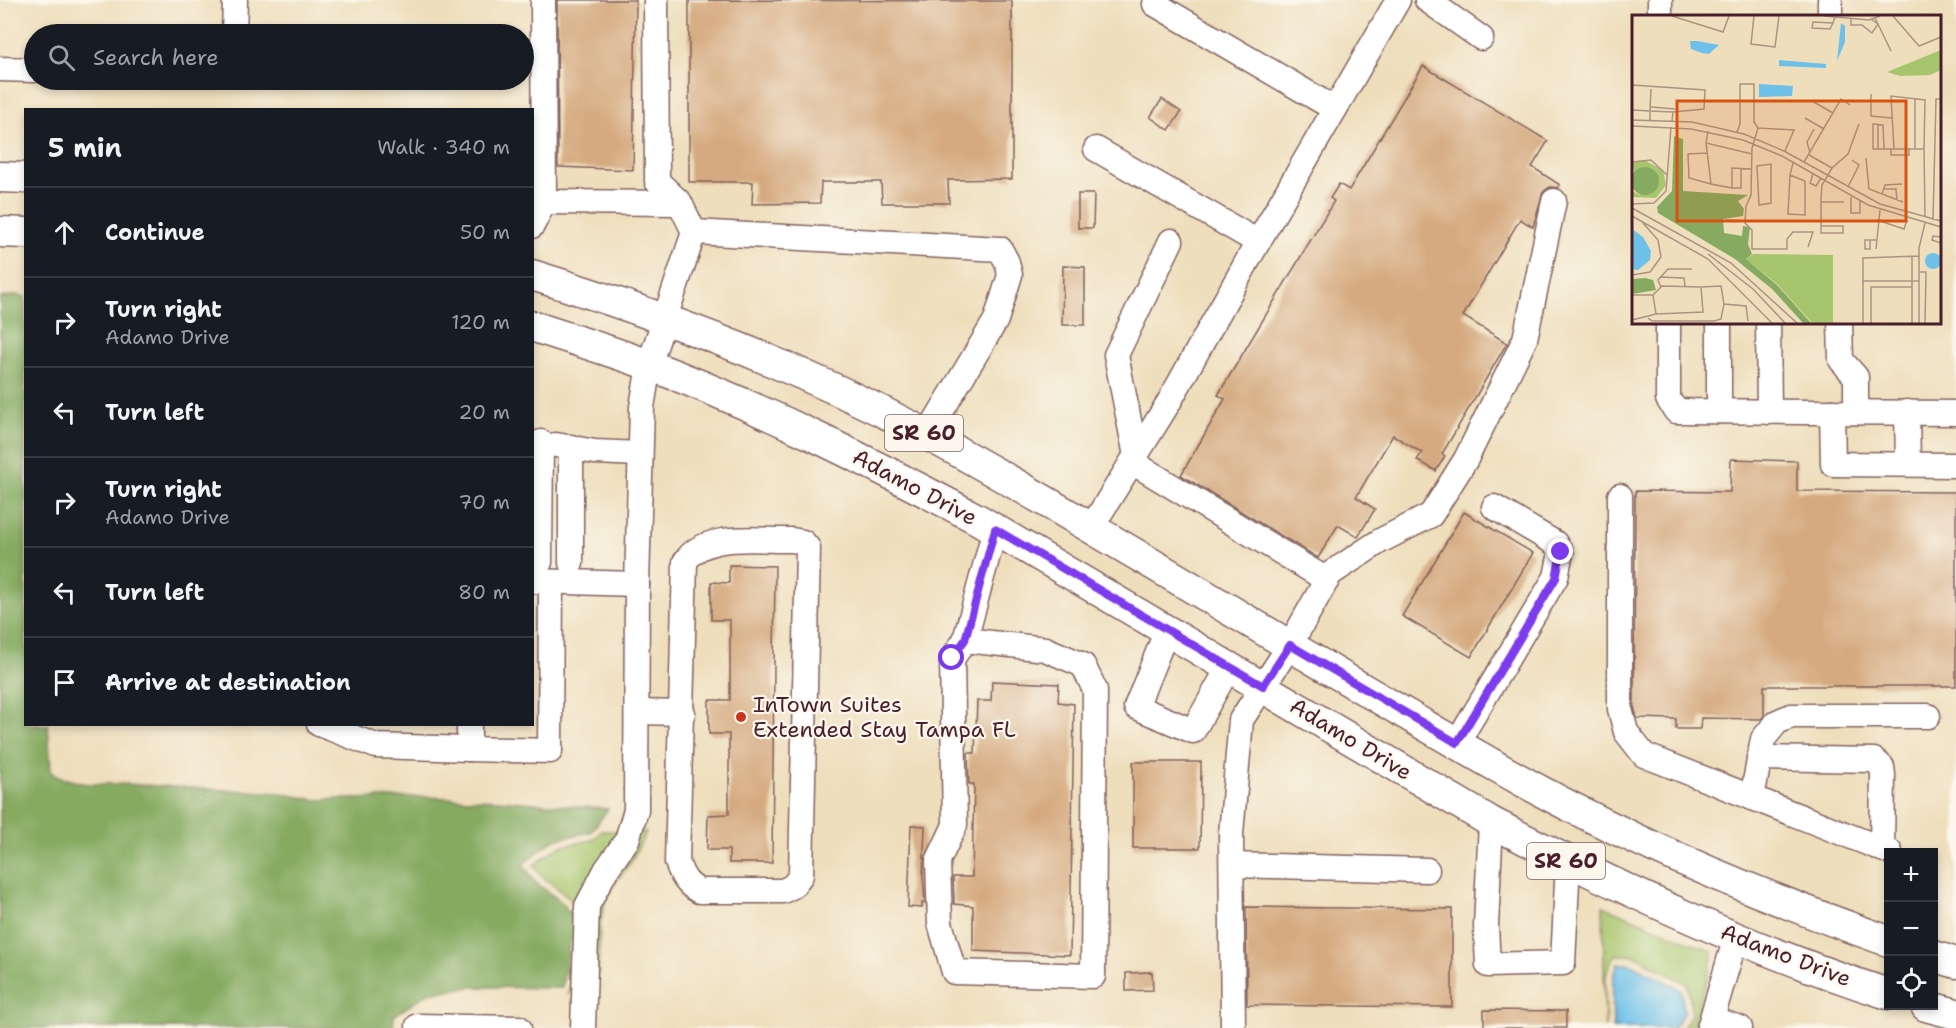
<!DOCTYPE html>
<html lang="en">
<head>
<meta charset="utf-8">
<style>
  :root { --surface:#171b24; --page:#242831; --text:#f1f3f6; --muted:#9ea1a6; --line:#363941 }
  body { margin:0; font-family:"Shantell Sans",sans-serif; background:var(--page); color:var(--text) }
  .controls { position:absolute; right:18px; bottom:18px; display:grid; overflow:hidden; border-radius:0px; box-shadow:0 3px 9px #0003 }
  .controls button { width:54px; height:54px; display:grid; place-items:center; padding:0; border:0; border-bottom:2px solid var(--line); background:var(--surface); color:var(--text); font:30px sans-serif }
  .stop { position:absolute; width:18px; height:18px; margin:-14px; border:4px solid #7c3aed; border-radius:50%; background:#fff }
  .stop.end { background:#7c3aed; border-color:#fff; box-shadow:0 2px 6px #0008 }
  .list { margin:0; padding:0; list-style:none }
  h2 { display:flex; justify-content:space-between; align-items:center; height:78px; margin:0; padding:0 24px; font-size:26px }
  h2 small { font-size:20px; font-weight:400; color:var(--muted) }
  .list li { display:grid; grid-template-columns:39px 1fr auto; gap:18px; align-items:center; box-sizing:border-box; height:90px; padding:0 24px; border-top:2px solid var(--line) }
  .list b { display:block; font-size:22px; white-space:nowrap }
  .list p { margin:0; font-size:20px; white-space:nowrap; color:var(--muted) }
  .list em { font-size:20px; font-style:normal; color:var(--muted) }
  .icon { flex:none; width:33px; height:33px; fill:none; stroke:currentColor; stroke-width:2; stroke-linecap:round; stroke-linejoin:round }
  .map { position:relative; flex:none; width:1956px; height:1028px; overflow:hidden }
  .search { position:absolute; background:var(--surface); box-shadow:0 3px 9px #0003; left:24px; top:24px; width:510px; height:66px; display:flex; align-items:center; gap:15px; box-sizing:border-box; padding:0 21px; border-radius:33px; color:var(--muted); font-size:22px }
  .panel { position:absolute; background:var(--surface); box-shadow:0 3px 9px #0003; left:24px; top:108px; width:510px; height:618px; border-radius:0px }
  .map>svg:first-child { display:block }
  .green { fill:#a7c56c; stroke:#78724c; stroke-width:1.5 }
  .forest { fill:#85aa60; stroke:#686446; stroke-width:1.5 }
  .water { fill:#6dc1e9; stroke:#5c708a; stroke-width:1.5 }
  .building { fill:#d5aa80 }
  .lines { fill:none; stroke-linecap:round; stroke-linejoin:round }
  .minor-casing { stroke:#83625e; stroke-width:27 }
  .major-casing { stroke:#83625e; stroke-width:33 }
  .minor { stroke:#fff; stroke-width:24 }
  .major { stroke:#fff; stroke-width:30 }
  .route { stroke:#7c3aed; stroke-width:8 }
  .poi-dot { fill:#c8321e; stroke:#fbf7ec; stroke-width:2 }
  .labels { text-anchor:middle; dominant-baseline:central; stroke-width:4.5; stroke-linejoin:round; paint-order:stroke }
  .shield { fill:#fbf7ec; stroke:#7f6065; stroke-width:1.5 }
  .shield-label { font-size:21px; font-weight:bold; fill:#4a1f2b }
  .street-label { font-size:22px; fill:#4a1f2b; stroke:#fbf7ec }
  .poi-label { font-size:22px; fill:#4a1f2b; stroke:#fbf7ec; text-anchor:start }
  .inset-road { fill:none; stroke:#ac9282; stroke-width:1.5 }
  .view { fill:#d8530f; fill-opacity:0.15; stroke:#d8530f; stroke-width:3 }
  .inset-edge { fill:none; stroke:#4a1f2b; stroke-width:3 }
</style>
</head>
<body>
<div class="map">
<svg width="1956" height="1028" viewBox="0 0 1956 1028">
  <rect width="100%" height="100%" fill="#fbf7ec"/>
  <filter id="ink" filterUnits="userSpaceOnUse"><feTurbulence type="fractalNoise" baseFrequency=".0167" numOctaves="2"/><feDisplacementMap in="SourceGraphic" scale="12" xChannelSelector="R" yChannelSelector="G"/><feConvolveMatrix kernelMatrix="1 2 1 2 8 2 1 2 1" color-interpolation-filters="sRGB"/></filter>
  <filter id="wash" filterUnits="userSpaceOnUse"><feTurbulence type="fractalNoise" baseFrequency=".008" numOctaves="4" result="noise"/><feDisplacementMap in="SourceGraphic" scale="24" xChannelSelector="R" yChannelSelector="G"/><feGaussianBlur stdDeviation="1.35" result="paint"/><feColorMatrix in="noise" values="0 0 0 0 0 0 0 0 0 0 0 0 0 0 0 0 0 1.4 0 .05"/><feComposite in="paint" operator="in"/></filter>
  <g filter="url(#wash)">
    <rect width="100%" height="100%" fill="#eedebc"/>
    <g class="green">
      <path d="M 602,831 L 646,832 L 631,862 L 615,883 L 605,902 L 600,924 L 598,973 L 568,994 L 583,926 L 570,898 L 540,875 L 534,865 L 558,847 L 592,840 Z"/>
      <path d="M 1603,906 L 1713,952 L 1709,973 L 1692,1028 L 1683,1028 L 1692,1013 L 1688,986 L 1684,982 L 1634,955 L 1616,955 C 1599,970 1607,1009 1605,1028 Z"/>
    </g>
    <path class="forest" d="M 16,295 L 25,297 L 26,724 L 48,725 L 51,772 L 58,777 L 86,784 L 124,784 L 280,793 L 315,800 L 422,797 L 498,800 L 608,809 L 591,832 L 555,839 L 523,864 L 535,882 L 564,904 L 576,927 L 570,943 L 562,988 L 471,987 L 428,993 L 394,1016 L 393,1028 L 0,1028 L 0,298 Z"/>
    <path class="water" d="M 1618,964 L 1631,964 L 1681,990 L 1684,1012 L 1673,1028 L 1613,1028 L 1613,980 Z"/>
    <g id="blocks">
      <g class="building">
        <path d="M 557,0 L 636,0 L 633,170 L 558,167 Z"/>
        <path d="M 689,0 L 1012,1 L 1012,179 L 948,180 L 949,203 L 882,203 L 881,182 L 821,182 L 820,203 L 752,204 L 753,182 L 689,182 Z"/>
        <path d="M 1423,66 L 1548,141 L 1532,167 L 1560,185 L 1558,188 L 1550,187 L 1543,192 L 1533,227 L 1520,219 L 1463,316 L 1507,343 L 1442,454 L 1445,456 L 1436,471 L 1417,460 L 1422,453 L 1393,435 L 1356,497 L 1375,509 L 1358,537 L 1338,525 L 1318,558 L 1181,475 L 1225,399 L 1218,395 L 1334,201 L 1330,198 L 1339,184 L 1349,190 Z"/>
        <path d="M 1162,99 L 1181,112 L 1169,130 L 1150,117 Z"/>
        <path d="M 1078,194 L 1094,194 L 1093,228 L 1078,228 Z"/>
        <path d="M 1063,266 L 1085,267 L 1085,325 L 1062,325 Z"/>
        <path d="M 1731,459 L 1797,461 L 1797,491 L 1956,492 L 1956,686 L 1764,686 L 1764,716 L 1761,719 L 1701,718 L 1700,729 L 1676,729 L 1676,719 L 1637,718 L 1634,707 L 1635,491 L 1730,492 Z"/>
        <path d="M 1464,512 L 1533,553 L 1471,657 L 1402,616 Z"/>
        <path d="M 729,565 L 775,566 L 772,863 L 729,863 L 729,850 L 707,850 L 708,815 L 729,814 L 729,734 L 709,734 L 709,700 L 730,700 L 730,620 L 711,620 L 711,582 L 729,583 Z"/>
        <path d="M 992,681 L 1059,684 L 1058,702 L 1074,704 L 1070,955 L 973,951 L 973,906 L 954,904 L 953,877 L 972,877 L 974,784 L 969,784 L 968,753 L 975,753 L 977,701 L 991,701 Z"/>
        <path d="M 1133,762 L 1201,762 L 1200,848 L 1133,848 Z"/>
        <path d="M 911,825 L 925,826 L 923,876 L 925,903 L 922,903 L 922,908 L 908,907 Z"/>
        <path d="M 1246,907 L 1452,909 L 1452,1007 L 1247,1005 Z"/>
        <path d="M 1152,972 L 1153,990 L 1126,991 L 1126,973 Z"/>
        <path d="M 1484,1010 L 1566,1011 L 1566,1028 L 1484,1028 Z"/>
      </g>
    </g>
  </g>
  <g filter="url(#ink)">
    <use href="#blocks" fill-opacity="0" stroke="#83625e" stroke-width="1.5"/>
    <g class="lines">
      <defs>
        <g id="minor">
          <path d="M 656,0 L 657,181 L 680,203 L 694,232"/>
          <path d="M 1427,0 L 1481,38"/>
          <path d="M 1155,4 L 1335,109"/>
          <path d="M 1660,16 L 1660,0"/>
          <path d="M 1830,16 L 1830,0"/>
          <path d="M 234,34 L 235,0"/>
          <path d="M 0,69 L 34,70"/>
          <path d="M 1096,149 L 1258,242"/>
          <path d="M 544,202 L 680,203"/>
          <path d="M 532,226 L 544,202 L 543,0"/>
          <path d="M 1668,322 L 1668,399 L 1676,411 L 1956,413"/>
          <path d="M 1768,322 L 1769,412"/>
          <path d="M 1840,322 L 1841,360 L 1856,377 L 1856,412"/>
          <path d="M 1719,411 L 1719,322"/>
          <path d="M 1832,412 L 1833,464 L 1956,465"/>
          <path d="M 1907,412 L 1908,464"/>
          <path d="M 556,445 L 595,452 L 640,454"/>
          <path d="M 571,447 L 571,563"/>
          <path d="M 1136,456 L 1116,355 L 1171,241"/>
          <path d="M 1132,462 L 1327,580"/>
          <path d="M 1620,496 L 1620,709 L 1626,732 L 1644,755 L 1890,852"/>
          <path d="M 1091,528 L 1169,402 L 1258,242 L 1398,0"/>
          <path d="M 792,540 L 803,542 L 808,548 L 801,875 L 793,886 L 783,891 L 699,891 C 686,884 682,876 677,862 L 685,562 C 704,531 760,541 792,540 Z"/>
          <path d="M 540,562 L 541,442"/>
          <path d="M 532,581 L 637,584"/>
          <path d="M 1167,630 L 1136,707 L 1193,731 L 1229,667"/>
          <path d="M 965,640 L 952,659 L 955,825 L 938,861 L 940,923 L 954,972 L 1093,976 L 1095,690 L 1083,665 L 1045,649 L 965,640 L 995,529"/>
          <path d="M 637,712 L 683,713"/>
          <path d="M 319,724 L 376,746 L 469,749 L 469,724"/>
          <path d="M 1457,743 L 1556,577 L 1561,552 L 1555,543 L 1494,507"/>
          <path d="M 469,749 L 550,751 L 551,582"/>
          <path d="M 1759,758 L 1874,760 L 1882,767 L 1883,775 L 1882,849"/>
          <path d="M 1752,798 L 1763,739 L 1777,722 L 1791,716 L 1928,716"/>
          <path d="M 1491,822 L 1486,926 L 1488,965 L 1563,963 L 1568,862"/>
          <path d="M 1232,865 L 1427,870"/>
          <path d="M 1712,1019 L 1740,1028"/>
          <path d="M 418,1026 L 519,1028"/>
          <path d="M 583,1028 L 587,906 L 606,870 L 627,840 L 636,810 L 637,584 L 642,407 L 649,365 L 694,232 L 1000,249 L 1007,262 L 1010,275 L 996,320 L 927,435"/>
          <path d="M 1233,1028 L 1231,834 L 1241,720 L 1290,645 L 1330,574 L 1380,541 L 1431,515 L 1466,459 L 1525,339 L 1554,201"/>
          <path d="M 1709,1028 L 1736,937"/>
        </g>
        <g id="major">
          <path d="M 0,177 L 26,178"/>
          <path d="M 0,232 L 26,233"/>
          <path d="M 532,275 C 665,316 797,366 920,431 C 992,469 1062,511 1132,552 C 1254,624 1376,698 1499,768 C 1623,839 1755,894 1888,941"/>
          <path d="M 532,326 C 571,339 611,351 649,365 C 763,408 872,463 979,520 L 1491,822 C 1619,888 1751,950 1888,994"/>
          <path d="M 1934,956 L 1956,963"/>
          <path d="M 1926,1006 L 1956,1014"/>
        </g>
      </defs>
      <use href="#minor" class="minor-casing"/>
      <use href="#major" class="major-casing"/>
      <use href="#minor" class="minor"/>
      <use href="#major" class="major"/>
    </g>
  </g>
  <g class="lines" filter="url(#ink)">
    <path class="route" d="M 952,658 L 965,640 L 995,529 L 1263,686 L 1290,645 L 1457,743 L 1556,578 L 1561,552"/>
  </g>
  <circle class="poi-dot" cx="741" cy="717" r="6"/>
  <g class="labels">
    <g class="shield">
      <rect x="885" y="415" width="78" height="36" rx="4.5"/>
      <rect x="1527" y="843" width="78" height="36" rx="4.5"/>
    </g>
    <g class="shield-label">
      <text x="924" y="433">SR 60</text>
      <text x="1566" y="861">SR 60</text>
    </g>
    <g class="street-label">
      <text transform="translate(915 487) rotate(28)">Adamo Drive</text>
      <text transform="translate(1351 739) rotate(31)">Adamo Drive</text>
      <text transform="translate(1786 955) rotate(21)">Adamo Drive</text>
    </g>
    <g class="poi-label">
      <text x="753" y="704">InTown Suites<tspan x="753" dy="25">Extended Stay Tampa FL</tspan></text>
    </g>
  </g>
  <g transform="translate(1632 15)">
    <rect width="309" height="309" fill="#eedebc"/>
    <path d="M 309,35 L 309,55 L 298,60 L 268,61 L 255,57 ZM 12,145 L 31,155 L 34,170 L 24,183 L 0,182 L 0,176 L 8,180 L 0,148 ZM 121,239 L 201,240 L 201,308 L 180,308 L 145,269 L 114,244 Z" fill="#a7c56c"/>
    <path d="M 42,121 L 51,124 L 51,176 L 116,180 L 106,186 L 112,194 L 111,201 L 91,204 L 92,218 L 110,221 L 111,211 L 118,212 L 116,229 L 120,239 L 114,244 L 145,270 L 179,308 L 171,308 L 140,274 L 103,244 L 26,198 L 25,192 L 40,176 ZM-1 166a14 14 0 1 1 28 0a14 14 0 1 1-28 0ZM 13,263 L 21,265 L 24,275 L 0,279 L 0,264 Z" fill="#85aa60"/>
    <path d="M 209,8 L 213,11 L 213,27 L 205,46 ZM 58,26 L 65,26 L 87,30 L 77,39 L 70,38 L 59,34 ZM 147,45 L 194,49 L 194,53 L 147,51 ZM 127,69 L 161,71 L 160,81 L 127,82 ZM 0,214 L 11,222 L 19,236 L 18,245 L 6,255 L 0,254 ZM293 246a8 8 0 1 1 16 0a8 8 0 1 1-16 0Z" fill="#6dc1e9"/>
    <path class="inset-road" d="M 40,1 L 91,17 L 97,1M 122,1 L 119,29 L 143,32 L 147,1M 192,1 L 237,5 L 248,1M 261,1 L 287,31 L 309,22M 219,3 L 219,10 L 230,10 L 240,18 L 246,9 L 239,4M 243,3 L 259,36M 201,8 L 198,14 L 180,13 L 181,7 L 201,8 L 203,2M 0,70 L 73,75 L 72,94 L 41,97M 19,74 L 18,96 L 41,97 L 40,106M 239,79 L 239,101 L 260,103M 283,83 L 283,134M 180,86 L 201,98M 19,92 L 43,94M 0,95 L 18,96 L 18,106M 173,103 L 192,114M 0,105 L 60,107 L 112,119 L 152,136 L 248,189 L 309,206M 0,111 L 59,114 L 111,125 L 150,141 L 236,190 L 309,212M 76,116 L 74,128 L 120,139M 105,117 L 108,109 L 108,69 L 122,69 L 122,107 L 126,113M 74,128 L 79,169 L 100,173 L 100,153 L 119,154M 246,134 L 246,109M 252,134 L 251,110 L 241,109 L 241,134 L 292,134 L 293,202M 259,134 L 259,140 L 277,140 L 277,134M 262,134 L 259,81 L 293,85 L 292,134M 153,136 L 162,115 L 126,113 L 120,133 L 119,180 L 114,191 L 113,208 L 120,215 L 120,234 L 155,234 L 155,224 L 161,217 L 181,217 L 176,232M 75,138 L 56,139 L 57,163 L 79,169M 178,138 L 175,127 L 182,114M 177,140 L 200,153M 234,143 L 237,174 L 271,187M 0,147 L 19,145 L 35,160M 172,147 L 209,84 L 218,90M 139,149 L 139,188 L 127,190 L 125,151 ZM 181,159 L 178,168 L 184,171 L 189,163M 158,160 L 156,199 L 173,200 L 173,166 L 158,160 L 161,148M 216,172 L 227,150 L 220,145M 100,173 L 109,173 L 109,154M 251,174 L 264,174 L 265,185M 250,179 L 253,170 L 270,169M 219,182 L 219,198 L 228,198 L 228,186M 189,187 L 212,187M 0,189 L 22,188 L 34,176 L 39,112M 0,193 L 99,248 L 165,308M 0,201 L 76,244 L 140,308M 94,205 L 113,206M 245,205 L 272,214 L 275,205M 301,205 L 304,84 L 309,84M 189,211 L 211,211 L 211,218 L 189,218 L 189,183 L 190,170 L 200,153 L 216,139 L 227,109M 309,222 L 301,221 L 300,225 L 309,228M 238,225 L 238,234 L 233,234 L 233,225 L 244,225M 244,234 L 248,195M 76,239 L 121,274 L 153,308M 287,257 L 294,257 L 293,308M 0,260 L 18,257 L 29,242 L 26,225 L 11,208M 28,262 L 52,263 L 53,271M 231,266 L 287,266M 29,272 L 26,265 L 36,254 L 60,254M 69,272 L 89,271 L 92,289 L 114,291 L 116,306M 0,280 L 21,280 L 30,271 L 69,272 L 71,297 L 24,299 L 0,305M 21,280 L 24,299M 16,303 L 20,306 L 82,306 L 89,304 L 92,289M 231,308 L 231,243 L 287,241M 239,308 L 239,272 L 280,272M 280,308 L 280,242M 287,308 L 287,233 L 293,208"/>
    <path class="view" d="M 45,86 L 274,86 L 274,206 L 45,206 Z"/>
    <rect width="309" height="309" class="inset-edge"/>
  </g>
</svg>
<div class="controls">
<button>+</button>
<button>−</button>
<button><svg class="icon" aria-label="locate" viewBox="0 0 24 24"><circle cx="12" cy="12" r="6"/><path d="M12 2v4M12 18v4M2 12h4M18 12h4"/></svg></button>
</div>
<div class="stop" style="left:952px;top:658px"></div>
<div class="stop end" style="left:1561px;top:552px"></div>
<div class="search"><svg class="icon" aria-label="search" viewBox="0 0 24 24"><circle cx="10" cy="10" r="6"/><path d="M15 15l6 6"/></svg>Search here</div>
<section class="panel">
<h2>5 min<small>Walk · 340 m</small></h2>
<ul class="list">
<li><svg class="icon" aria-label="ahead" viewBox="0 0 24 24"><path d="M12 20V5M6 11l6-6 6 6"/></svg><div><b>Continue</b></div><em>50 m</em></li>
<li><svg class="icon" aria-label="right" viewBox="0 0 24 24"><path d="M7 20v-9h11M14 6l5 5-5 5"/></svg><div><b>Turn right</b><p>Adamo Drive</p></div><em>120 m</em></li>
<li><svg class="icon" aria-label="left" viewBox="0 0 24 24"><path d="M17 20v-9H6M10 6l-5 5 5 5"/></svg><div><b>Turn left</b></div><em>20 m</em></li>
<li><svg class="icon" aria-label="right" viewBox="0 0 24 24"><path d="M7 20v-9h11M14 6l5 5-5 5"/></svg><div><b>Turn right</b><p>Adamo Drive</p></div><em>70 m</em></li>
<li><svg class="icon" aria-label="left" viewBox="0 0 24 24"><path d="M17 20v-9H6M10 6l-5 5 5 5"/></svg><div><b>Turn left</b></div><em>80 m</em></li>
<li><svg class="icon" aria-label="arrive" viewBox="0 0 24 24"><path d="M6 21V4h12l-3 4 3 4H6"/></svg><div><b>Arrive at destination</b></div></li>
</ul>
</section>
</div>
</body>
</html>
